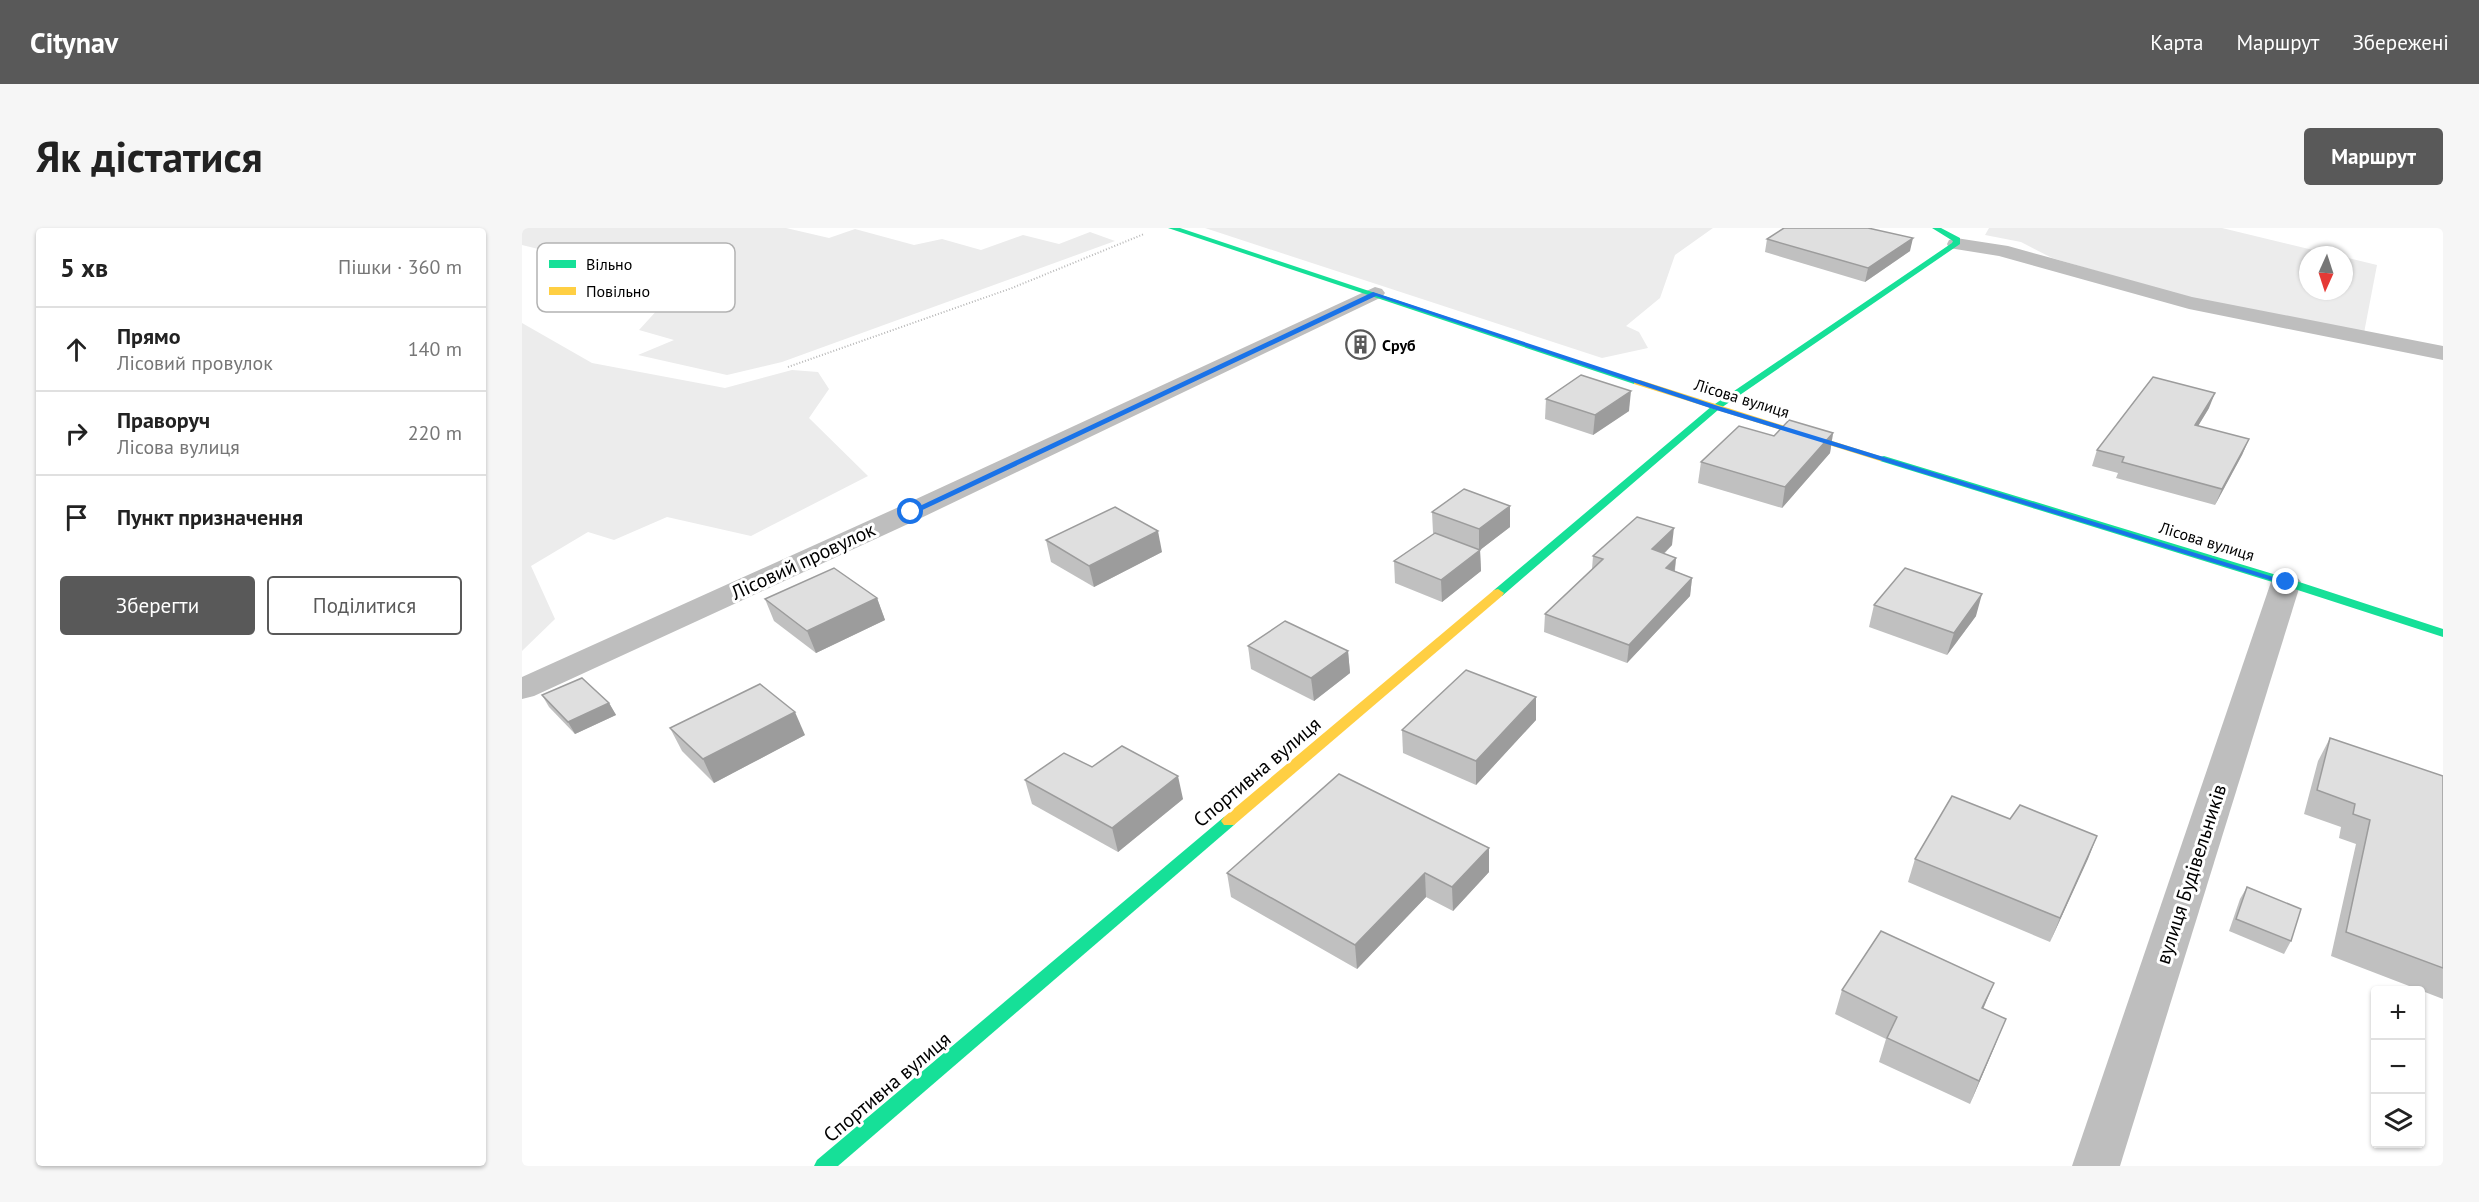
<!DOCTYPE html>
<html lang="uk">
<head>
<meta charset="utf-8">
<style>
  :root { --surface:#fff; --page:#f6f6f6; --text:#222; --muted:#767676; --line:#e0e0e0; --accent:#595959 }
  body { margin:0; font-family:"PT Sans",sans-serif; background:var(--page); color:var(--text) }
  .controls { position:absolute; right:18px; bottom:18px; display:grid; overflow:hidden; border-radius:6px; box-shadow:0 2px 4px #0004 }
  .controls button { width:54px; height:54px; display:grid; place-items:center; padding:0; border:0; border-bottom:2px solid var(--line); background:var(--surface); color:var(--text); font:30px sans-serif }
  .compass { position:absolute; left:1777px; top:18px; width:54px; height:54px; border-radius:50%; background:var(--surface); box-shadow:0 2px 4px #0004; rotate:183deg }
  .stop { position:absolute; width:18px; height:18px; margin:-14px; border:4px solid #1a73e8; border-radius:50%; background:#fff }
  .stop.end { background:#1a73e8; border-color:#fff; box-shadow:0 2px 6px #0008 }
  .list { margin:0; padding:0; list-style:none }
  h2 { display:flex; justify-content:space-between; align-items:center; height:78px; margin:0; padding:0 24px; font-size:26px }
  h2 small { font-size:20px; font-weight:400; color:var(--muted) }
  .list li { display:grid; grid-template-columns:39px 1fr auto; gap:18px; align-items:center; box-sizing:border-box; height:84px; padding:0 24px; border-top:2px solid var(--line) }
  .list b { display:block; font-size:22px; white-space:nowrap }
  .list p { margin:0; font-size:20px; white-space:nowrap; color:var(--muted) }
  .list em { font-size:20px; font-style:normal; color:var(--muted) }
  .actions { display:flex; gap:12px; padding:18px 24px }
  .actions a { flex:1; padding:14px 0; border:2px solid var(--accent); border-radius:6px; text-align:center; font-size:21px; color:var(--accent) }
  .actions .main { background:var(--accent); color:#fff }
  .icon { flex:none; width:33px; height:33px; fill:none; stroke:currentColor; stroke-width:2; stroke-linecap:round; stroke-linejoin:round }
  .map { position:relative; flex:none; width:1921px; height:938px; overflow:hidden; border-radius:6px }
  header { display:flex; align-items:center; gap:36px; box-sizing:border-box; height:84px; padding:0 30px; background:var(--accent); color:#fff }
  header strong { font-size:28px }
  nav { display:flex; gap:33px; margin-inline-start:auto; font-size:21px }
  .intro { display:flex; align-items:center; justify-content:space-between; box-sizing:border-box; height:144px; padding:0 36px }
  h1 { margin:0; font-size:42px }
  .button { padding:15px 27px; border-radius:6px; background:var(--accent); color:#fff; font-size:21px; font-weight:700 }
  main { display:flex; gap:36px; padding:0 36px }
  aside { flex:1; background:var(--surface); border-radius:6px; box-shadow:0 2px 4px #0004 }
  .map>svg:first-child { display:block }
  .green { fill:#ececec }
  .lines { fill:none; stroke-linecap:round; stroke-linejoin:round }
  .path { stroke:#b9b9b9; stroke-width:2; stroke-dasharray:1 2; stroke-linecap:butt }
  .street { fill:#bebebe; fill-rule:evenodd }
  .fast { fill:#16e098; fill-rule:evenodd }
  .slow { fill:#ffcf43; fill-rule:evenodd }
  .wall { fill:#c0c0c0 }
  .shaded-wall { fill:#9c9c9c }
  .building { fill:#dfdfdf; stroke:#9c9c9c; stroke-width:1.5 }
  .route { fill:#1a73e8 }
  .labels { text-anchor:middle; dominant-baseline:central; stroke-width:6; stroke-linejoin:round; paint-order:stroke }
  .far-poi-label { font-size:16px; font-weight:bold; fill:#000; stroke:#fff; text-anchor:start }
  .far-street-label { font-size:16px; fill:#000; stroke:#fff }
  .street-label { font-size:20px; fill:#000; stroke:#fff }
  .key { fill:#fff; stroke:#b2b2b2; stroke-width:1.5 }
  .key-label { font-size:16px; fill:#000 }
</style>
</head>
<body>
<header>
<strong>Citynav</strong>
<nav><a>Карта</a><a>Маршрут</a><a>Збережені</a></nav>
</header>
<div class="intro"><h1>Як дістатися</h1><a class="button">Маршрут</a></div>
<main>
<aside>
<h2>5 хв<small>Пішки · 360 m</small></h2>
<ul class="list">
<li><svg class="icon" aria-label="ahead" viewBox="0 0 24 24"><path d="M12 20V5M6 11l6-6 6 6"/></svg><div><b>Прямо</b><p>Лісовий провулок</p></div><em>140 m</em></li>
<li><svg class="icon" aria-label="right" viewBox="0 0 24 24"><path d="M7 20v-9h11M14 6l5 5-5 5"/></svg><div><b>Праворуч</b><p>Лісова вулиця</p></div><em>220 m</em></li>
<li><svg class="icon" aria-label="arrive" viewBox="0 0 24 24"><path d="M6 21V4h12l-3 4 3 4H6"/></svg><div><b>Пункт призначення</b></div></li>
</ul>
<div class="actions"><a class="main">Зберегти</a><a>Поділитися</a></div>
</aside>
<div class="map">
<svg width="1921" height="938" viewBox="0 0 1921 938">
  <rect width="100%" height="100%" fill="#fff"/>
  <g class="green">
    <path d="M 2,0 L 264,0 L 307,10 L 333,1 L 392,17 L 420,11 L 459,22 L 501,7 L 537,16 L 568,4 L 593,13 L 260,134 L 205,147 L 116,127 L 152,112 L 117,102 L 159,56 L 0,17 L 0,1 Z"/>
    <path d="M 683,0 L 1191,0 L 1153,27 L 1138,70 L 1104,98 L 1117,104 L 1126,120 L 1080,130 Z"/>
    <path d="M 1467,0 L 1700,0 L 1812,27 L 1786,27 L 1786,63 L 1822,63 L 1822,29 L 1855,37 L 1842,105 L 1713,83 L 1530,30 L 1499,14 L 1463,7 Z"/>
    <path d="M 0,95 L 70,135 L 203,160 L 270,142 L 296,144 L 307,161 L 287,190 L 346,248 L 229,308 L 145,289 L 92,312 L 66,304 L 9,338 L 33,391 L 0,423 Z"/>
  </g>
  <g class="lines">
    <path class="path" d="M 266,139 L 490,60 L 622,6"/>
    <g class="street">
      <path d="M 1434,10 L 1486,18 L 1670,69 L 1921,118 L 1921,132 L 1667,81 L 1477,28 L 1427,20 L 1425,16 L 1427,12 Z"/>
      <path d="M 853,59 L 860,61 L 863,65 L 860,69 L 399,290 L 12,468 L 0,471 L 0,449 L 379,278 Z"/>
      <path d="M 1764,345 L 1774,348 L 1779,354 L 1598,938 L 1550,938 L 1749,354 L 1754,348 Z"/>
    </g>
    <g class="fast">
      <path d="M 646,0 L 658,0 L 1120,154 L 1112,156 Z"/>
      <path d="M 1410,0 L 1419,0 L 1438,10 L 1438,16 L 1196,182 L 980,368 L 972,368 L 970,365 L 972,362 L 1190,178 L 1430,15 L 1431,13 Z"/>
      <path d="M 1362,228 L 1768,351 L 1921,401 L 1921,409 L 1760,357 L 1358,233 L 1358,229 Z"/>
      <path d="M 707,588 L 712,589 L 715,593 L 712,597 L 316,938 L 292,938 L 295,932 L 702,589 Z"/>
    </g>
    <g class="slow">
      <path d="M 1112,152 L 1118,152 L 1367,231 L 1366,233 L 1358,233 L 1112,156 Z"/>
      <path d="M 976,361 L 982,365 L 980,368 L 712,597 L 702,597 L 699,593 L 702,589 L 972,362 Z"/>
    </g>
  </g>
  <g class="wall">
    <path d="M 1245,11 L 1388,23 L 1343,54 L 1243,24 Z"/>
    <path d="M 1024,171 L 1107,183 L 1071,207 L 1023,191 Z"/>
    <path d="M 1687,180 L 1676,198 L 1727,211 L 1720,227 L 1693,277 L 1594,250 L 1596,245 L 1570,238 L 1575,222 Z"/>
    <path d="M 1311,205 L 1308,225 L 1260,280 L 1176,255 L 1179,234 L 1252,208 Z"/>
    <path d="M 910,284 L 988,299 L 958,322 L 959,343 L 920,374 L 873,355 L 872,333 L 912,306 L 911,305 Z"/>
    <path d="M 524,312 L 640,324 L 572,359 L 529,334 Z"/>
    <path d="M 1150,317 L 1142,326 L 1154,330 L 1153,343 L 1170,350 L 1168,368 L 1105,435 L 1022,404 L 1023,386 L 1070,341 L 1071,328 Z"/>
    <path d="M 355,370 L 363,392 L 294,425 L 252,393 L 243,371 Z"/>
    <path d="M 1352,377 L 1454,388 L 1425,427 L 1347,399 Z"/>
    <path d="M 726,418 L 826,423 L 828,445 L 792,473 L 729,441 Z"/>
    <path d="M 20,467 L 87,475 L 94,487 L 53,506 L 27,479 Z"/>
    <path d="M 1014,492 L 954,557 L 881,525 L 880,502 Z"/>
    <path d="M 148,500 L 283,507 L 192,555 L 160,523 Z"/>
    <path d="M 1808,510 L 1921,548 L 1921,771 L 1809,728 L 1834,616 L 1817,610 L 1819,599 L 1782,586 L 1796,533 Z"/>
    <path d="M 570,539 L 661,571 L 596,624 L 510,576 L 503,552 Z"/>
    <path d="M 1488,591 L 1575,608 L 1528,714 L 1386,654 L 1393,631 Z"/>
    <path d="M 967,620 L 967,644 L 931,683 L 904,669 L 835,741 L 709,669 L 705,645 Z"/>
    <path d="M 1725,659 L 1769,713 L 1762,726 L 1707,703 L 1718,671 Z"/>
    <path d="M 1320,762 L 1462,781 L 1474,815 L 1448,876 L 1357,834 L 1364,811 L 1313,786 Z"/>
  </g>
  <g class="shaded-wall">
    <path d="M 1391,10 L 1388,23 L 1343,54 L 1346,40 Z"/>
    <path d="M 1109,163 L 1107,183 L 1071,207 L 1073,187 Z"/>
    <path d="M 1693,165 L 1687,180 L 1667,213 L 1673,197 Z"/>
    <path d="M 1311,205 L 1308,225 L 1260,280 L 1263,259 Z"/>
    <path d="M 1727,211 L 1720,227 L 1693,277 L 1700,261 Z"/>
    <path d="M 988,278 L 988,299 L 958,322 L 959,343 L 920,374 L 919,352 L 957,323 L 957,301 Z"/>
    <path d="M 1152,300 L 1150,317 L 1128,339 L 1130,321 Z"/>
    <path d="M 636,303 L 640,324 L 572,359 L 567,338 Z"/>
    <path d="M 1154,330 L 1152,347 L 1144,340 Z"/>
    <path d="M 1170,350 L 1168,368 L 1105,435 L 1107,417 Z"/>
    <path d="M 1460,366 L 1454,388 L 1425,427 L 1432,405 Z"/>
    <path d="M 355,370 L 363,392 L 294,425 L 285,403 Z"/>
    <path d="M 826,423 L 828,445 L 792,473 L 789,450 Z"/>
    <path d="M 1014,469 L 1014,492 L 954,557 L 954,533 Z"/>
    <path d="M 87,475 L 94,487 L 53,506 L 46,494 Z"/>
    <path d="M 273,484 L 283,507 L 192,555 L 181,531 Z"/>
    <path d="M 656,548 L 661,571 L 596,624 L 590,600 Z"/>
    <path d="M 1575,608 L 1566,631 L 1528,714 L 1538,690 Z"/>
    <path d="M 967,620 L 967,644 L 931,683 L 930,659 Z"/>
    <path d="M 903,645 L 904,669 L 835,741 L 833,717 Z"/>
    <path d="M 1472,755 L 1462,779 L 1451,804 L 1460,780 Z"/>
    <path d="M 1484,791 L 1474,815 L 1448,876 L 1457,853 Z"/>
  </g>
  <g class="building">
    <path d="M 1262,0 L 1346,0 L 1391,10 L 1346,40 L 1245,11 Z"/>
    <path d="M 1059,147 L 1109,163 L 1073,187 L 1024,171 Z"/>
    <path d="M 1631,149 L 1693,165 L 1673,197 L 1727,211 L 1700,261 L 1600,234 L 1602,229 L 1575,222 Z"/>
    <path d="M 1267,192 L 1311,205 L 1263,259 L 1179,234 L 1217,198 L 1252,208 Z"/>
    <path d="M 942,261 L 988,278 L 957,301 L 910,284 Z"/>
    <path d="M 593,279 L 636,303 L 567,338 L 524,312 Z"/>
    <path d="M 1115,289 L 1152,300 L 1130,321 L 1154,330 L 1144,340 L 1170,350 L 1107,417 L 1023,386 L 1081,331 L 1071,328 Z"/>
    <path d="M 913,305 L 958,322 L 919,352 L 872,333 Z"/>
    <path d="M 312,340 L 355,370 L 285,403 L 243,371 Z"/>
    <path d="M 1383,340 L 1460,366 L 1432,405 L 1352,377 Z"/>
    <path d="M 763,393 L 826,423 L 789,450 L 726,418 Z"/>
    <path d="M 944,442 L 1014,469 L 954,533 L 880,502 Z"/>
    <path d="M 60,450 L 87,475 L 46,494 L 20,467 Z"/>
    <path d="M 238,456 L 273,484 L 181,531 L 148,500 Z"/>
    <path d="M 1808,510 L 1921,548 L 1921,740 L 1824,704 L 1848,592 L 1831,586 L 1833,576 L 1795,562 Z"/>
    <path d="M 600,518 L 656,548 L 590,600 L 503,552 L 542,525 L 570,539 Z"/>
    <path d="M 817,546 L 967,620 L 930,659 L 903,645 L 833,717 L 705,645 Z"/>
    <path d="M 1430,568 L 1488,591 L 1498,577 L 1575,608 L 1538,690 L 1393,631 Z"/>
    <path d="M 1725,659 L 1779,681 L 1769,713 L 1714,691 Z"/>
    <path d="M 1359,703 L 1472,755 L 1460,780 L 1484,791 L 1457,853 L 1365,810 L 1375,789 L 1320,762 Z"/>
  </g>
  <path class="route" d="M 851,64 L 1196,178 L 1768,354 L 1761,356 L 1191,181 L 854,68 L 392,286 L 385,284 Z"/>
  <defs>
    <symbol id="building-ring" viewBox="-11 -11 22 22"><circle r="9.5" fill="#fff" stroke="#595959" stroke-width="1.5"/><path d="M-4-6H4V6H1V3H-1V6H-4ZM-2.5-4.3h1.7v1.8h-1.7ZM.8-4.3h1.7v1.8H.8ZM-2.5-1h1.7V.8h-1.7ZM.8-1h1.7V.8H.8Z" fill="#595959"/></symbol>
  </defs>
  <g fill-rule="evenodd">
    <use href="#building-ring" x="822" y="100" width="33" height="33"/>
  </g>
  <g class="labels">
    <g class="far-poi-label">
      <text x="860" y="117">Сруб</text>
    </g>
    <g class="far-street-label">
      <text transform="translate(1220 170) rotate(17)">Лісова вулиця</text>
      <text transform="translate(1685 313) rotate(17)">Лісова вулиця</text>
    </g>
    <g class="street-label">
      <text transform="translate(281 333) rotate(-25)">Лісовий провулок</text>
      <text transform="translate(735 544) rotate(-40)">Спортивна вулиця</text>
      <text transform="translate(1669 646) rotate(-72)">вулиця Будівельників</text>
      <text transform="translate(365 859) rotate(-40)">Спортивна вулиця</text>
    </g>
  </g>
  <rect x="15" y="15" width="198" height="69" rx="9" class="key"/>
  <rect x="27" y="32" width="27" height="8" fill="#16e098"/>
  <rect x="27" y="59" width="27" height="8" fill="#ffcf43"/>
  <g class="key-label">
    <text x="64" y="42">Вільно</text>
    <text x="64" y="69">Повільно</text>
  </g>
</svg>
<div class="controls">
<button>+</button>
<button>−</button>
<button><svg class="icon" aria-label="layers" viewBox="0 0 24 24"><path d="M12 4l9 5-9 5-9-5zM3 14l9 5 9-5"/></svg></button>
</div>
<svg class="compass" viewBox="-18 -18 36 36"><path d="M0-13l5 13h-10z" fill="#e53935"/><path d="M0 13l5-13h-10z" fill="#767676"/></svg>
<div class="stop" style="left:389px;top:284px"></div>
<div class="stop end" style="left:1764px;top:354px"></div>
</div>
</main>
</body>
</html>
